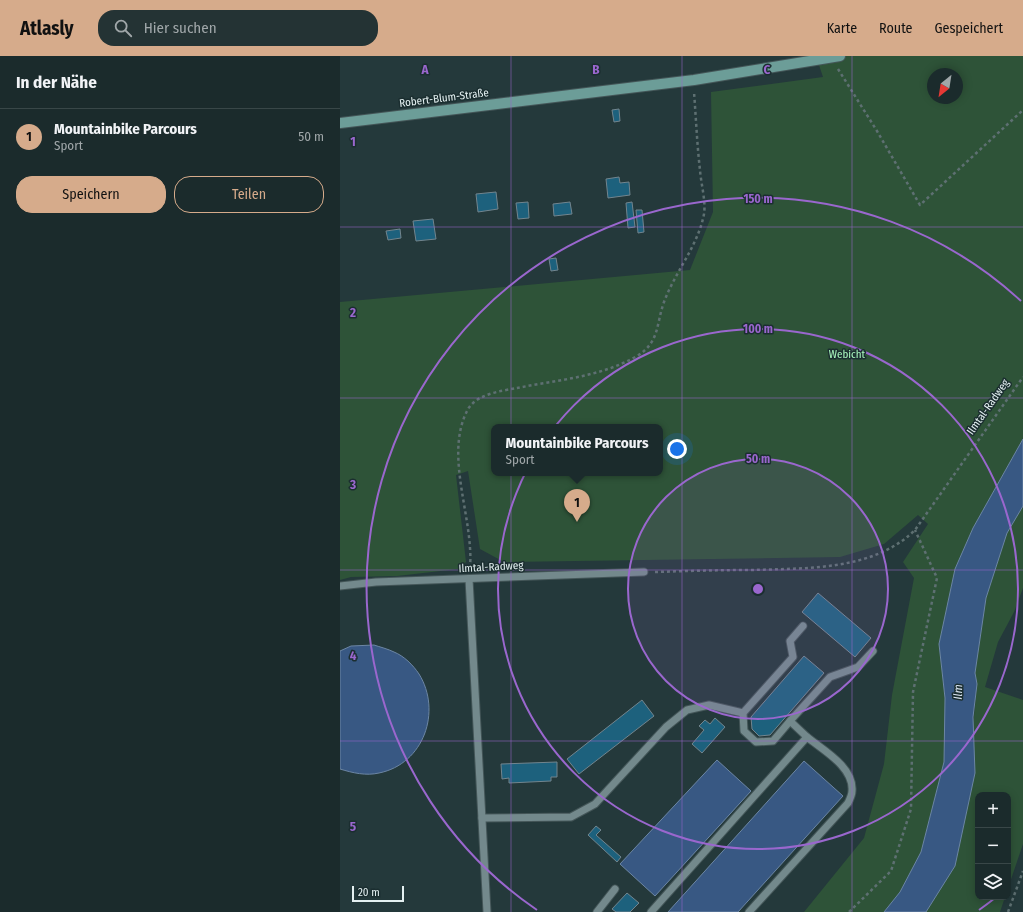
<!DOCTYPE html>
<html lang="de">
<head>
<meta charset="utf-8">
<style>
  :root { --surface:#1b2b2c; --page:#243334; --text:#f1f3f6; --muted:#a0a7a9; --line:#394748; --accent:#d6ab8b }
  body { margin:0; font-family:"Fira Sans Condensed",sans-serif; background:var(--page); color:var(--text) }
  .controls { position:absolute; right:12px; bottom:12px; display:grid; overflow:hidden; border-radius:8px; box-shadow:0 2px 10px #0003 }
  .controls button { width:36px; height:36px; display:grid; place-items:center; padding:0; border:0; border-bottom:1px solid var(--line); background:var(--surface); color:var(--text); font:20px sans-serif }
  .compass { position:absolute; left:587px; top:12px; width:36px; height:36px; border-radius:50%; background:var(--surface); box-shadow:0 2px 10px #0003; rotate:210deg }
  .scale { position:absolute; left:12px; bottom:10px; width:52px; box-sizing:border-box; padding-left:4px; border:2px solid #e4f0f1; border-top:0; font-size:11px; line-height:14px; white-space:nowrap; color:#e4f0f1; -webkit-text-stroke:3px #1b2e30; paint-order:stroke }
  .you { position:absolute; left:337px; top:393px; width:14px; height:14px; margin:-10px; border:3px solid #fff; border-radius:50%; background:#1a73e8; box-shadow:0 0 0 6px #1a73e833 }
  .badge { display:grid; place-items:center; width:26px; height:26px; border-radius:50%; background:var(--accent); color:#111; font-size:13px; font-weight:700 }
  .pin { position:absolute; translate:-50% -33px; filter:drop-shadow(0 1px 2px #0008) }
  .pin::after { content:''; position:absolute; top:21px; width:14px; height:12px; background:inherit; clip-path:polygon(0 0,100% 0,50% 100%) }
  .popup { position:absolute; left:151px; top:368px; width:172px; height:52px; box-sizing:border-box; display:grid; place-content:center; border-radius:8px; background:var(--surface); filter:drop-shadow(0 1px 3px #0005); font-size:13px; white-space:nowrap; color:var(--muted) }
  .popup b { font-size:15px; color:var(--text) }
  .popup::after { content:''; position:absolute; left:50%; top:100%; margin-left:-8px; border:8px solid transparent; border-top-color:var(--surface) }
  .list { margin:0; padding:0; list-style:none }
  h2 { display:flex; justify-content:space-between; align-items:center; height:52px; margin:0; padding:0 16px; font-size:17px }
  h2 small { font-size:13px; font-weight:400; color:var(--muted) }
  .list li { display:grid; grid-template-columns:26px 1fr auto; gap:12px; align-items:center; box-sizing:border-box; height:56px; padding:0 16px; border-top:1px solid var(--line) }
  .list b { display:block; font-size:15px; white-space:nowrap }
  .list p { margin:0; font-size:13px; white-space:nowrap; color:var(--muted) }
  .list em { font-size:13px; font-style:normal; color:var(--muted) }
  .actions { display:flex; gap:8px; padding:12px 16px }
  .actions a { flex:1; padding:9px 0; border:1px solid var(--accent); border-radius:16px; text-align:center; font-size:14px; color:var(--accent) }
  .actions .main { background:var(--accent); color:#111 }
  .icon { flex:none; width:22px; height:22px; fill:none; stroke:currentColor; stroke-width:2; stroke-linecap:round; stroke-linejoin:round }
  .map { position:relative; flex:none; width:683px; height:856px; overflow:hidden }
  header { display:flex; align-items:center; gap:24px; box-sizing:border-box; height:56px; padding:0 20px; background:var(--accent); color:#111 }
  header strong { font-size:19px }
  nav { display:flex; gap:22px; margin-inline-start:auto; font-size:14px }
  .search { width:280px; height:36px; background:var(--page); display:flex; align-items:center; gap:10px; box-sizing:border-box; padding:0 14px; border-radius:16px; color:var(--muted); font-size:15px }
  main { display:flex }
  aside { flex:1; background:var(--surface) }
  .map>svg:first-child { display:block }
  .green { fill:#2e5338; fill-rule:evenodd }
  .water { fill:#385883; stroke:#6c86a4 }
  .building { fill:#1d617d; stroke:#72858e }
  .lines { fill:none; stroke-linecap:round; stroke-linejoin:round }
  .lane-casing { stroke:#445658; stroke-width:9 }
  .secondary-casing { stroke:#445658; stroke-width:12 }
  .path { stroke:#5e7072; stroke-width:2.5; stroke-dasharray:3 3; stroke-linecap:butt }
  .lane { stroke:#73898c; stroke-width:7 }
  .secondary { stroke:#6c9d98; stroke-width:10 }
  .grid { fill:none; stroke:#9a67ce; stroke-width:1; stroke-opacity:0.55 }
  .ring { fill:none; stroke:#9a67ce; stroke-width:2 }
  .labels { text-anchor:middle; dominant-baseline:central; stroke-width:3; stroke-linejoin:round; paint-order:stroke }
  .street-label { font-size:11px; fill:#e4f0f1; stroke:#1b2e30 }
  .park-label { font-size:11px; fill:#abf9bf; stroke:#1b2e30 }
  .water-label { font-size:12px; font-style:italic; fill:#d9e4f1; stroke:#1b2e30 }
  .grid-label { font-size:13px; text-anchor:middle; font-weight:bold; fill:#9a67ce; stroke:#1b2e30; stroke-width:3; stroke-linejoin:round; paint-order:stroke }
  .centre { fill:#9a67ce; stroke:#1b2e30; stroke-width:2 }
  .ring-label { font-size:12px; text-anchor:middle; font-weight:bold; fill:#9a67ce; stroke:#1b2e30; stroke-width:3; stroke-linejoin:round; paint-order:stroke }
</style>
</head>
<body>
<header>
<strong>Atlasly</strong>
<div class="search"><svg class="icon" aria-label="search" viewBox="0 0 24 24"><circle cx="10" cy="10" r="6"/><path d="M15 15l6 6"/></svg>Hier suchen</div>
<nav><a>Karte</a><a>Route</a><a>Gespeichert</a></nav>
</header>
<main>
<aside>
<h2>In der Nähe<small></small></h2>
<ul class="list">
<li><span class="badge">1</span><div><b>Mountainbike Parcours</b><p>Sport</p></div><em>50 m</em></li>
</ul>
<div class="actions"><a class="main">Speichern</a><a>Teilen</a></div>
</aside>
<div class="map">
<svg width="683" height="856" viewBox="0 0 683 856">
  <rect width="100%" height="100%" fill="#24393b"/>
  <g class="green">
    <path d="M 476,0 L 683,0 L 683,383 L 633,472 L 615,513 L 599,588 L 605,642 L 604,706 L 581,796 L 560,836 L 544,856 L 464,856 L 524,782 L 544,708 L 552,639 L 574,522 L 563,506 L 588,468 L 578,459 L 544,488 L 500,501 L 164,506 L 140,493 L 128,415 L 116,419 L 126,506 L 118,513 L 57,520 L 11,521 L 0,524 L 0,246 L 350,214 L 373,156 L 371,36 L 483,21 ZM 593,18 L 617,18 L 617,42 L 593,42 ZM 154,371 L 320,371 L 320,417 L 154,417 Z"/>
    <path d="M 683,450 L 683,532 L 674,556 L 658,586 L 645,631 L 683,644 L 683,788 L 668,832 L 668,739 L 638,739 L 638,841 L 665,841 L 660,856 L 586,856 L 615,810 L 624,766 L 637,628 L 635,617 L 646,542 L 667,477 Z"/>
  </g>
  <g class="water">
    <path d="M 683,383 L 683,450 L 667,477 L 646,542 L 635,617 L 637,628 L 633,661 L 635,717 L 615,810 L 586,856 L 544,856 L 560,836 L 581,796 L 604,706 L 605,642 L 599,588 L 615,513 L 633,472 Z"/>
    <path d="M 34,589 C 40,591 48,593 54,596 C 64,600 73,609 79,618 C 102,655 84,708 39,717 C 26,720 13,717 0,713 L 0,595 L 11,590 Z"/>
    <path d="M 377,704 L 411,735 L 315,840 L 280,808 Z"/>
    <path d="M 464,705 L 503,740 L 398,856 L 328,856 Z"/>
  </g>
  <g class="building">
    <path d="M 279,53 L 280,65 L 274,66 L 272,54 Z"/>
    <path d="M 279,121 L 280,127 L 289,126 L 290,139 L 268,142 L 266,123 Z"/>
    <path d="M 156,136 L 158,153 L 138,156 L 136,138 Z"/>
    <path d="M 188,146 L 189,162 L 178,163 L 176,147 Z"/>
    <path d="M 230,146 L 232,158 L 214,160 L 213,148 Z"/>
    <path d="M 292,146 L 295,171 L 288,172 L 286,147 Z"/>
    <path d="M 296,154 L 302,154 L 304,176 L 298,177 Z"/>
    <path d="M 93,163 L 96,183 L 76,185 L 73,165 Z"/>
    <path d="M 60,173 L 61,182 L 48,184 L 46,175 Z"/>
    <path d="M 216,202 L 218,214 L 211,215 L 209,203 Z"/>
    <path d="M 478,537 L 531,582 L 515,601 L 462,556 Z"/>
    <path d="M 464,600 L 484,617 L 430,679 L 419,680 L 412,673 L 411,661 Z"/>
    <path d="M 302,644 L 314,660 L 239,718 L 227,703 Z"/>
    <path d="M 375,662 L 385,671 L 362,697 L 352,688 L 364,674 L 359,670 L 365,664 L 370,668 Z"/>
    <path d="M 217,706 L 217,721 L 211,721 L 211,725 L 169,727 L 169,722 L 162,723 L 161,708 Z"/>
    <path d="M 256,770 L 261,774 L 256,779 L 281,801 L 277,806 L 248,779 Z"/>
    <path d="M 287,837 L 299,847 L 290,856 L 276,856 L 272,853 Z"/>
  </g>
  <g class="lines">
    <defs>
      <g id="lane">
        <path d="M 129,523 L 147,856"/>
        <path d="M 0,530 L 36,526 L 304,516"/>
        <path d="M 450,665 L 433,685 L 416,686 L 404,675 L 403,657 L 453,601 L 450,585 L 463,570"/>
        <path d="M 467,681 L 450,665 L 490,621 L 518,611 L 533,595"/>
        <path d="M 142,762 L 231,761 L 255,748 L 326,671 L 347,654 L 369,649 L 403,657"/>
        <path d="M 257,856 L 275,833"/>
        <path d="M 311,856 L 467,681 C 483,694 514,711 512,735 C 512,739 510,743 508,747 L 409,856"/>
      </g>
      <path id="secondary" d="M 0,67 L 354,24 L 500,0"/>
    </defs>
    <use href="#lane" class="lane-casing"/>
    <use href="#secondary" class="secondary-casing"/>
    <g class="path">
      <path d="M 498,13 L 537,75 L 580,149 L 683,54"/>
      <path d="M 130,512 C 134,462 104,401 127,355 C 135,338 161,335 177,332 C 217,324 261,321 297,300 C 320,286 316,268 324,246 C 335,216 358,190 364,158 C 366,145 361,128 360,114 C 357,88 356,62 354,36"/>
      <path d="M 315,516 C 347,515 379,514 412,514 C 467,512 533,515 575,474 L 683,321"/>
      <path d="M 509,856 L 551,815 L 571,753 L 573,636 L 597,522 L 575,474"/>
      <path d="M 668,856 L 683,815"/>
    </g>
    <use href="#lane" class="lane"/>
    <use href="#secondary" class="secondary"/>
  </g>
  <path class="grid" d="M 171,0 L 171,856M 342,0 L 342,856M 512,0 L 512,856M 0,171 L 683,171M 0,342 L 683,342M 0,514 L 683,514M 0,685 L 683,685"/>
  <circle cx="418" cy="533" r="130" fill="#9a67ce" fill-opacity=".12"/>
  <g class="ring">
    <circle cx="418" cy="533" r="130"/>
    <circle cx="418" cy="533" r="260"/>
    <path d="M655 842A390 390 0 0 1 639 854M197 854A390 390 0 1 1 681 245"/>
  </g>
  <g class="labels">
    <g class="street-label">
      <text transform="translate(104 42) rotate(-7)">Robert-Blum-Straße</text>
      <text transform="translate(648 351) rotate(-55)">Ilmtal-Radweg</text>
      <text transform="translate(151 511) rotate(-3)">Ilmtal-Radweg</text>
    </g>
    <g class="park-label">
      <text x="507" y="298">Webicht</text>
    </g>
    <g class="water-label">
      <text transform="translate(618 636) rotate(-89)">Ilm</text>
    </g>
  </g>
  <g class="grid-label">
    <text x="85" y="18">A</text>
    <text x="256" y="18">B</text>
    <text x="427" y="18">C</text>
    <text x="13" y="90">1</text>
    <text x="13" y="261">2</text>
    <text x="13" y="433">3</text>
    <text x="13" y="604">4</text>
    <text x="13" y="775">5</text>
  </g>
  <circle cx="418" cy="533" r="6" class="centre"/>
  <g class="ring-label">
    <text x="418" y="147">150 m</text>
    <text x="418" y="277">100 m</text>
    <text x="418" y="407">50 m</text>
  </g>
</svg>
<div class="controls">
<button>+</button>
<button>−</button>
<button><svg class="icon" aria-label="layers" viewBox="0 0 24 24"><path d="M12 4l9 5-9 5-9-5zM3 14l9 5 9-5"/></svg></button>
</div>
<svg class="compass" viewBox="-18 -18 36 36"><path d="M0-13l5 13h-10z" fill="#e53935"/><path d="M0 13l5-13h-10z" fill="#a0a7a9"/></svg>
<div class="scale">20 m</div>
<div class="you"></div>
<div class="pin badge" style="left:237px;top:466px">1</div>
<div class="popup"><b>Mountainbike Parcours</b>Sport</div>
</div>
</main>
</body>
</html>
